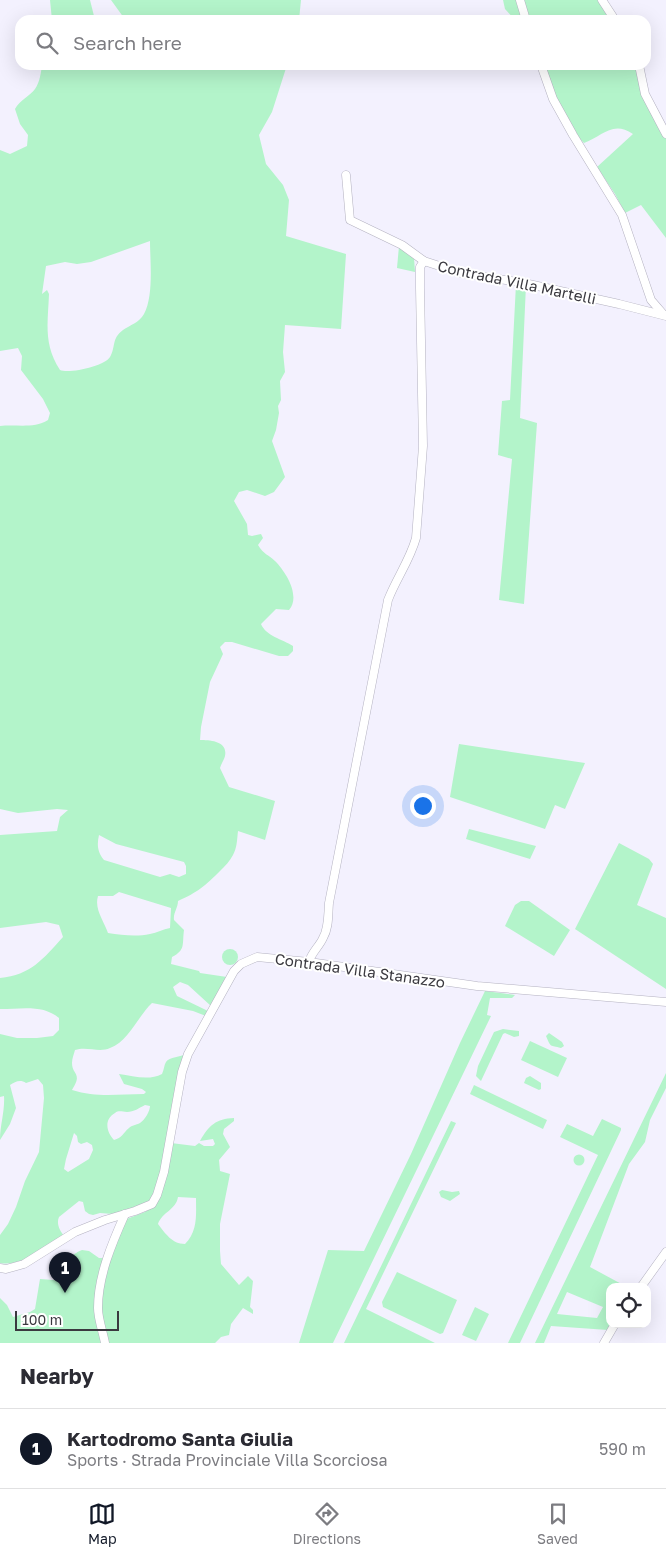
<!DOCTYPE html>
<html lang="en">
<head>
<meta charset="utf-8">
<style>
  :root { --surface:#fff; --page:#f7f7f7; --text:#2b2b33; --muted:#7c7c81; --line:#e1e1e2; --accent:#111827 }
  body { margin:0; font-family:"Golos Text",sans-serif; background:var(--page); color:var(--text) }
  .controls { position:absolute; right:15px; bottom:15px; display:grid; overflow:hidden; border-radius:10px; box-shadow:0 5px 20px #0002 }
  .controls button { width:45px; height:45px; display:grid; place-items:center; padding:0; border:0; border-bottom:1px solid var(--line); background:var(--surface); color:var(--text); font:25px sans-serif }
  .scale { position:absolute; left:15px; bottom:12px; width:104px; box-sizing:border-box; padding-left:5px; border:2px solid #3a393f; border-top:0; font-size:14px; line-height:18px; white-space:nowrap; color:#3a393f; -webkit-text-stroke:4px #fff; paint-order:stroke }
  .you { position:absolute; left:422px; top:805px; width:18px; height:18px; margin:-12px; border:4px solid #fff; border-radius:50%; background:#1a73e8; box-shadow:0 0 0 8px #1a73e833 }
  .badge { display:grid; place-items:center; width:32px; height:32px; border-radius:50%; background:var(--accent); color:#fff; font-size:16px; font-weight:700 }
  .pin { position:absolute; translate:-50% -41px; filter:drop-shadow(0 1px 2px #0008) }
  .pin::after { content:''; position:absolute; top:26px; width:18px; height:15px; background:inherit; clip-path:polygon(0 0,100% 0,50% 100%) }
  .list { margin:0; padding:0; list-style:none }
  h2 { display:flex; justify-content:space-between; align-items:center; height:65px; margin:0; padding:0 20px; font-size:21px }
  h2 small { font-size:16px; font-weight:400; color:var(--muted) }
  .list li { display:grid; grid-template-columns:32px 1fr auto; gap:15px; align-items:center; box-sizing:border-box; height:80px; padding:0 20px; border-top:1px solid var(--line) }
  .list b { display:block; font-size:19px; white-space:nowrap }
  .list p { margin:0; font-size:16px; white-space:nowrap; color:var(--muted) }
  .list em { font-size:16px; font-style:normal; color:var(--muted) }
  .icon { flex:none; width:28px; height:28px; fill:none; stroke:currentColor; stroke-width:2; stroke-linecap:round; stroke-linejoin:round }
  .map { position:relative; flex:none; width:666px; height:1343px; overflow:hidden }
  .search { position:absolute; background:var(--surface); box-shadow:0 5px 20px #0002; left:15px; right:15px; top:15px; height:55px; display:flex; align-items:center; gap:12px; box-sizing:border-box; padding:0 18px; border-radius:15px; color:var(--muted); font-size:19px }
  .sheet { height:145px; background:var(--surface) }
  nav { display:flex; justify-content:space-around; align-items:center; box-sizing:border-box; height:70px; border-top:1px solid var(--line); background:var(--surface); font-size:14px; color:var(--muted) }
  nav a { display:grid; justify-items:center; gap:2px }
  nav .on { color:var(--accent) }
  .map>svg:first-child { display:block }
  .green { fill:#b3f4ca; fill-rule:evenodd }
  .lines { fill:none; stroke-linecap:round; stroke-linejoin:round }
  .street-casing { stroke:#b4b2c1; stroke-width:9 }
  .street { stroke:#fff; stroke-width:8 }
  .labels { text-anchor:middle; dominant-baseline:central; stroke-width:4; stroke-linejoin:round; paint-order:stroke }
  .street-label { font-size:15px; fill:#3a393f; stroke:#fff }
</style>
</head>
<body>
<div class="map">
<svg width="666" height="1343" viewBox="0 0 666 1343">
  <rect width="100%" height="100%" fill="#f3f1fe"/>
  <g class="green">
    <path d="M 50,0 L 90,0 L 95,20 L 52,20 Z"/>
    <path d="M 111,0 L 301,0 L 299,20 L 124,20 L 124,18 Z"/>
    <path d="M 503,0 L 601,0 L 613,20 L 515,20 L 505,9 Z"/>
    <path d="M 42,65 L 287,65 L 272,112 L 259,135 L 266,164 L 283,185 L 289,200 L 286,236 L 346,254 L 341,329 L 285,325 L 283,352 L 285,372 L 280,381 L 281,400 L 278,406 L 279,413 L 276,430 L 272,441 L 285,477 L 274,492 L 265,496 L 247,490 L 239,492 L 234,501 L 247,524 L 248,535 L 252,536 L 261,534 L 263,538 L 258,545 C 264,555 268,554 275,561 C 286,572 301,596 289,610 L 276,609 L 261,624 C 266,636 282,639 293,646 L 293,651 L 288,656 L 279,656 L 232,642 L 225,642 L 220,647 L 223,654 L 210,682 L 201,727 L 200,740 C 210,740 228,741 225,756 C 224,760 221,764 220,768 L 229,787 L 275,801 L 265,840 L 238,831 C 237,840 237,848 233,855 C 230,861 225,866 220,871 C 205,886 198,892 178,901 C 178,908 173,913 174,920 L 184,930 C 182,944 186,950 172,957 L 171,964 L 199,971 L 200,973 L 227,977 L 211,1006 L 188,985 L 180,982 L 173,987 L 177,996 L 208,1011 L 206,1016 L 193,1011 L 152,1003 C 138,1016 129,1041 110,1048 C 99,1053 87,1046 75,1050 C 74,1054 72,1058 72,1063 C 72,1075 83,1073 72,1090 C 97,1098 119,1094 144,1094 L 146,1092 L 142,1089 L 124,1084 L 119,1074 C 133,1076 149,1081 162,1074 C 164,1070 164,1065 166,1062 C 169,1057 181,1057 186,1054 L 158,1188 L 153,1199 L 144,1204 L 113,1214 L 100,1213 L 93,1215 L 89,1214 L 85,1211 L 83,1202 L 79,1201 L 59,1217 C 56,1224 60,1231 64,1236 C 46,1247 22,1267 0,1263 L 0,1235 L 8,1224 L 16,1207 L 25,1181 L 39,1152 L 44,1098 L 43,1085 L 38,1079 L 26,1083 C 20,1079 15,1082 10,1085 L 16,1108 L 10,1124 L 0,1140 C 0,1125 5,1111 4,1096 L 0,1097 L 0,1034 L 17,1038 L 37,1038 L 53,1036 L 59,1030 L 59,1018 C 43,1004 21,1009 0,1009 L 0,978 C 31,975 43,959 63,937 L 59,925 L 46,922 L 0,928 L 0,835 L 57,831 L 60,817 L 68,810 L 57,809 L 18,813 L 0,809 L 0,426 C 17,424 33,429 48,420 L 50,413 L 43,399 L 21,370 L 22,356 L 18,348 L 0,351 L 0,150 L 10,154 L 27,146 L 28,135 L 20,124 L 15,109 C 20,100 30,96 35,89 C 40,82 41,72 42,65 ZM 150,241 C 150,261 154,295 144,314 C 139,323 130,325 123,330 C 111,339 116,347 110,357 C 105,366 69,374 60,370 C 43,344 48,322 49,294 L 47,290 L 42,294 L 46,266 L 65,262 L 77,264 L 91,262 ZM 99,835 L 116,844 L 184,862 L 186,866 L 186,874 L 179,877 L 170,874 L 160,877 L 104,860 C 97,852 97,844 99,835 ZM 119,892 L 171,908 L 170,928 C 163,929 157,933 150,934 C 136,937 122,935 108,933 C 104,921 94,909 98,896 L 113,896 ZM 145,1105 L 150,1106 C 150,1111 145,1120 140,1123 C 136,1125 132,1125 129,1128 C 123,1133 122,1138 114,1140 C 106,1132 104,1119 115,1113 C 119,1110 122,1112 127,1112 C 134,1112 139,1108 145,1105 ZM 74,1133 L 77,1136 L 78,1142 L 81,1144 L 87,1142 L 92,1145 L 93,1150 L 89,1159 L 68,1172 L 64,1169 L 66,1159 Z"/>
    <path d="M 544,65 L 638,65 L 643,96 L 666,138 L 666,238 L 641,205 L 625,213 L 615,194 L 597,167 L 633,134 C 612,120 602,137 584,143 L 579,138 L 553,93 Z"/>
    <path d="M 399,246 L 414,258 L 415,272 L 397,268 Z"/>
    <path d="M 516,284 L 526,285 L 520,418 L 537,423 L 524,604 L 499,600 L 512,459 L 498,455 L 502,401 L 510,400 Z"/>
    <path d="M 459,744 L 585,763 L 565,809 L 555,805 L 545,829 L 450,797 Z"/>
    <path d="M 469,829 L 536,846 L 530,859 L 466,839 Z"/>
    <path d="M 619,843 L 649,859 L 653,864 L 637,905 L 666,918 L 666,989 L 575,929 Z"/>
    <path d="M 521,901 L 529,901 L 570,930 L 554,956 L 505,926 L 515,905 Z"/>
    <circle cx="230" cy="957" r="8"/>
    <path d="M 485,991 L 515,995 L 512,998 L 490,998 L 487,1015 L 491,1016 L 333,1343 L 299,1343 L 328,1250 L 364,1251 L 411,1154 L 460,1043 Z"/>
    <path d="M 503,1029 L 519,1031 L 519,1036 L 514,1037 L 505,1033 L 503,1034 L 481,1081 L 476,1076 L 478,1066 L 494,1032 Z"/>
    <path d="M 549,1033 L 562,1042 L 564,1046 L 561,1048 C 550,1045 551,1048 546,1036 Z"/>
    <path d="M 530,1041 L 567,1058 L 558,1077 L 521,1060 Z"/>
    <path d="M 666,1073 L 666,1088 L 650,1120 L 645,1142 L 629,1164 L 590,1267 L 627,1287 L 610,1287 L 610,1324 L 611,1324 L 608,1330 L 551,1326 L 544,1343 L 535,1343 ZM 567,1292 L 603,1307 L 597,1318 L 557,1314 Z"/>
    <path d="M 530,1076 L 541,1083 L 541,1089 L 539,1090 L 524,1083 L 526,1078 Z"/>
    <path d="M 474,1085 L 547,1120 L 543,1129 L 470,1094 Z"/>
    <path d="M 234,1118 L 234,1121 L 224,1129 L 223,1134 L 230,1147 L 219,1160 L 220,1171 L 230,1174 L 220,1224 L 220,1251 L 221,1264 L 239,1285 L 248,1276 L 253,1281 L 250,1307 L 253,1310 L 253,1314 L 243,1308 L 231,1324 L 229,1335 L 221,1337 L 215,1343 L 106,1343 L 99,1311 L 102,1282 L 124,1220 L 145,1212 L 155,1204 L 171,1143 L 195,1146 L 199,1143 L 204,1146 L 213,1146 L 215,1144 L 213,1139 L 200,1141 C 209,1125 216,1119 234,1118 ZM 178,1197 L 196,1198 C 196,1215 198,1231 185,1244 C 172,1244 165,1233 158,1224 C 162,1212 176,1210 178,1197 Z"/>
    <path d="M 602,1119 L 621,1128 L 621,1130 L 520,1343 L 508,1343 L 598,1155 L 560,1137 L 567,1124 L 593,1136 Z"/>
    <path d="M 451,1121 L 456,1123 L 366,1309 L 435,1343 L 344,1343 Z"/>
    <circle cx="579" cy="1160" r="5.5"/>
    <path d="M 442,1190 L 452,1192 L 459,1191 L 460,1194 L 450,1201 L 441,1197 L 439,1192 Z"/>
    <path d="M 82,1250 L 89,1251 L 99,1258 L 102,1258 L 106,1261 L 97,1309 L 104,1343 L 0,1343 L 0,1298 L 7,1305 L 13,1317 L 30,1312 L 35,1309 L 40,1279 L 66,1281 C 68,1266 65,1257 82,1250 Z"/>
    <path d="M 397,1272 L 457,1300 L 443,1333 L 440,1334 L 383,1307 L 382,1302 Z"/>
    <path d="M 475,1307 L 489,1314 L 476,1341 L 462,1335 Z"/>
  </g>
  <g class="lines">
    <defs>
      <g id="street">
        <path d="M 520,0 L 526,20"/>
        <path d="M 602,0 L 615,20"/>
        <path d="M 541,65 L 553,99 L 573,135 L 622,215 L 651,300 L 664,315"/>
        <path d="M 639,65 L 645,94 L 666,134"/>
        <path d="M 346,175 L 350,220 L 402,245 L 424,261 L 461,273 L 524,283 L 619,304 L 666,316"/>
        <path d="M 309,962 C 311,953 319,947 323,938 C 329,928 328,915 329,903 L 388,600 C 396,579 410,560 416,538 L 423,446 L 420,288 L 420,267 L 424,261"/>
        <path d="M 0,1268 L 6,1269 L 24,1264 L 75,1232 L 105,1220 L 135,1211 L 152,1204 L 157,1195 L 164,1172 L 182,1072 L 188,1054 L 234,971 L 241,964 L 257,957 L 309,962 L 477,986 L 666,1002"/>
        <path d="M 641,1287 L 666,1252"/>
        <path d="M 105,1343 C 103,1332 98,1319 98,1308 C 98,1276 112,1243 125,1214"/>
        <path d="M 604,1343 L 615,1324"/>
      </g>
    </defs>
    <use href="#street" class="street-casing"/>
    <use href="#street" class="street"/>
  </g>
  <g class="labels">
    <g class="street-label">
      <text transform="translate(517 282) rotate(12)">Contrada Villa Martelli</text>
      <text transform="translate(360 970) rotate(8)">Contrada Villa Stanazzo</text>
    </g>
  </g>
</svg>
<div class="controls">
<button><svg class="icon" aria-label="locate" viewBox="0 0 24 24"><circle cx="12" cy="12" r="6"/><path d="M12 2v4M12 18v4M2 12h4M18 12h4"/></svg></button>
</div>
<div class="scale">100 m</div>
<div class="you"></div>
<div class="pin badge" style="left:65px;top:1293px">1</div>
<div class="search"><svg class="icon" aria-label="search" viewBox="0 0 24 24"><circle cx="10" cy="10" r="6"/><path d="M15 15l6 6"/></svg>Search here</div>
</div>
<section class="sheet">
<h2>Nearby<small></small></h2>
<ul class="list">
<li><span class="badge">1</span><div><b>Kartodromo Santa Giulia</b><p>Sports · Strada Provinciale Villa Scorciosa</p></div><em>590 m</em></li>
</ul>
</section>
<nav>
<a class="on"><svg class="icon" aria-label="map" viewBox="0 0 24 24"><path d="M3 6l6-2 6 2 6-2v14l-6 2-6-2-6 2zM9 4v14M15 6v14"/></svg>Map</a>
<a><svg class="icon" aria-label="directions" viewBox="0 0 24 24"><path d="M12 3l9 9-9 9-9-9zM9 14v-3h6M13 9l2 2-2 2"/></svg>Directions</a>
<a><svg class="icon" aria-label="saved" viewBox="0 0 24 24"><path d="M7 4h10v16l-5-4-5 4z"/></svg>Saved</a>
</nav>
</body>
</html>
